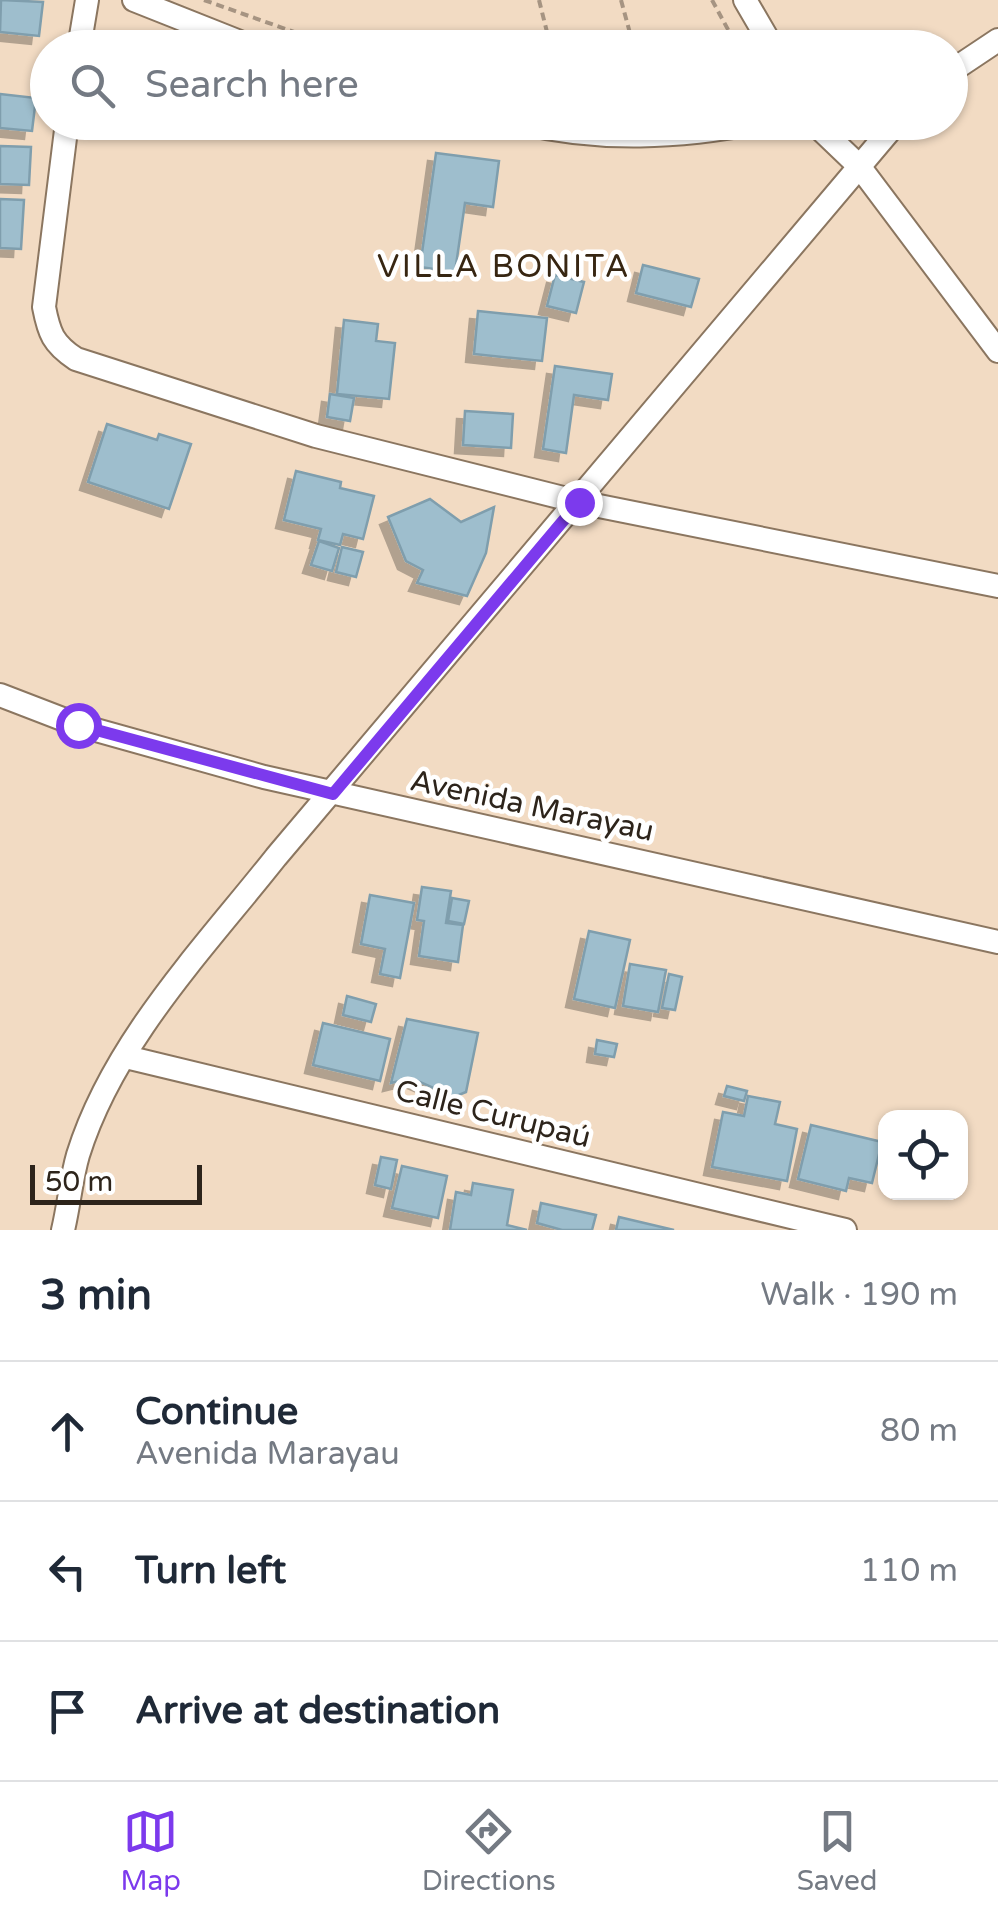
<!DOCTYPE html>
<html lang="en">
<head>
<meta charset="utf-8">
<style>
  :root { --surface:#fff; --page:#f2f2f3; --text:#1f2937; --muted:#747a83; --line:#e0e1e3; --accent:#7c3aed }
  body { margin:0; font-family:"Varela Round",sans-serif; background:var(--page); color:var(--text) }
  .controls { position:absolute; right:30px; bottom:30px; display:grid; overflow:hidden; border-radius:20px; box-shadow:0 2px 8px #0004 }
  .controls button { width:90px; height:90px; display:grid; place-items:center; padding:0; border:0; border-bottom:2px solid var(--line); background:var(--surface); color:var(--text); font:50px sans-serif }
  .scale { position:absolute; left:30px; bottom:25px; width:172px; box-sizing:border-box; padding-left:10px; border:5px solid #2d241b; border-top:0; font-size:28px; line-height:35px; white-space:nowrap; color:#2d241b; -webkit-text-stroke:8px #fff; paint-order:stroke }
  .stop { position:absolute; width:30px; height:30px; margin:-22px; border:8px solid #7c3aed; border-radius:50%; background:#fff }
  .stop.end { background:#7c3aed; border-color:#fff; box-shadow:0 2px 10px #0008 }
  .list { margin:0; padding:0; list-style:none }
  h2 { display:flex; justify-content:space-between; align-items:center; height:130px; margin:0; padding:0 40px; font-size:42px }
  h2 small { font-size:32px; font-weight:400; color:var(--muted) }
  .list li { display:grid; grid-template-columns:65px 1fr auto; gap:30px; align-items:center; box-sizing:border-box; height:140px; padding:0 40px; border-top:2px solid var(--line) }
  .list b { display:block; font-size:38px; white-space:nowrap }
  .list p { margin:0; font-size:32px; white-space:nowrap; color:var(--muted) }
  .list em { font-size:32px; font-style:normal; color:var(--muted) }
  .icon { flex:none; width:55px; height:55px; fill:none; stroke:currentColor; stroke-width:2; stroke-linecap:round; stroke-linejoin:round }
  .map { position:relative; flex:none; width:998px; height:1230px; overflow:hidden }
  .search { position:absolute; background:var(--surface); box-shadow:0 2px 8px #0004; left:30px; right:30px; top:30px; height:110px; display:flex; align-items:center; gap:25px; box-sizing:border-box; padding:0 35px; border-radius:55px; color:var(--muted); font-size:38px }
  .sheet { height:550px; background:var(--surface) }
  nav { display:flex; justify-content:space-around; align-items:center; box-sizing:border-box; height:140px; border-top:2px solid var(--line); background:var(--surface); font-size:28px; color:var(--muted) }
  nav a { display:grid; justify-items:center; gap:5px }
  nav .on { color:var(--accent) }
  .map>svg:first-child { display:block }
  .building { fill:#9ebecd; stroke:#7f9ead; stroke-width:2.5; filter:url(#shadow) }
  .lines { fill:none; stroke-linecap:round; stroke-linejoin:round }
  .minor-casing { stroke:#8b7660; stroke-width:26 }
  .path { stroke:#a69482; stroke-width:4; stroke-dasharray:8 5; stroke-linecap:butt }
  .minor { stroke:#fff; stroke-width:22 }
  .route { stroke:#7c3aed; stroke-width:12 }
  .labels { text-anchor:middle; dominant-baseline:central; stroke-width:9; stroke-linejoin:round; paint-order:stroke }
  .street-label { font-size:30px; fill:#2d241b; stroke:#fff }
  .neighbourhood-label { font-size:32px; letter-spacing:2.5px; fill:#372612; stroke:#fff }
</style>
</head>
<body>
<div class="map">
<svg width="998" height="1230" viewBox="0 0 998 1230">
  <defs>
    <filter id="shadow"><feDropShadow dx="-8" dy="8" stdDeviation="0" flood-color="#0004"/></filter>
  </defs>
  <rect width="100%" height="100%" fill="#f2dbc3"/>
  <g class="building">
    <path d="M 1,0 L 43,2 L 39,36 L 0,32 Z"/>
    <path d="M 0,94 L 36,98 L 32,131 L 0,128 Z"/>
    <path d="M 0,146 L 31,147 L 29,185 L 0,184 Z"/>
    <path d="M 436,153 L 499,161 L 493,207 L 465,203 L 455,272 L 420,267 Z"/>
    <path d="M 0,199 L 24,200 L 21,249 L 0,248 Z"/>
    <path d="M 643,265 L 699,279 L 691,307 L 636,293 Z"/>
    <path d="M 555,275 L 584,282 L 576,313 L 547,306 Z"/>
    <path d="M 478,311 L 547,318 L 542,361 L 474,354 Z"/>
    <path d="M 344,320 L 378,324 L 376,341 L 395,343 L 389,399 L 337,394 Z"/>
    <path d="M 555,366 L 612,374 L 608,400 L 574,395 L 566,453 L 543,449 Z"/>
    <path d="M 330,394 L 354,398 L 350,421 L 327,417 Z"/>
    <path d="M 465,411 L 513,414 L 511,448 L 463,445 Z"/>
    <path d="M 107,424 L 157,440 L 159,434 L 191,444 L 169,509 L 88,482 Z"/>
    <path d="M 296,471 L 341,482 L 340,488 L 374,496 L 363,539 L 343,534 L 340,545 L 318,540 L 321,529 L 284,520 Z"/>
    <path d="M 430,499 L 461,522 L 494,507 L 486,553 L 467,596 L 417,583 L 423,570 L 406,561 L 388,517 Z"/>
    <path d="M 319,541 L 339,548 L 332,571 L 311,565 Z"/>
    <path d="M 342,547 L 363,552 L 356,577 L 336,572 Z"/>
    <path d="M 422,887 L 451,891 L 446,923 L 463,925 L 458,962 L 419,956 L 424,921 L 417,920 Z"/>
    <path d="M 370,895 L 414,903 L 400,978 L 380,974 L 385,949 L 361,944 Z"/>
    <path d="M 452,898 L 469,901 L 464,924 L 448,921 Z"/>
    <path d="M 589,931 L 630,940 L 615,1008 L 574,999 Z"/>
    <path d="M 630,964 L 666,970 L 658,1012 L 623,1006 Z"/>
    <path d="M 669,974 L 682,977 L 675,1010 L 662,1008 Z"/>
    <path d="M 347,996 L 376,1004 L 371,1022 L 343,1015 Z"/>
    <path d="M 407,1019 L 478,1033 L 466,1092 L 454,1097 L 411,1078 L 391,1083 Z"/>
    <path d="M 323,1023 L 390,1039 L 380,1081 L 313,1065 Z"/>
    <path d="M 597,1040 L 617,1044 L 614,1057 L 595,1054 Z"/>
    <path d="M 727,1086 L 747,1091 L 744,1101 L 724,1096 Z"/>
    <path d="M 748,1096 L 780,1102 L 775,1124 L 797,1129 L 787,1181 L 712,1167 L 723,1112 L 744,1116 Z"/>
    <path d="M 811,1125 L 882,1142 L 872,1183 L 849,1178 L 846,1191 L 798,1179 Z"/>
    <path d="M 381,1157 L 397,1160 L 391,1189 L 375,1185 Z"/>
    <path d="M 402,1166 L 447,1176 L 438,1218 L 392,1208 Z"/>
    <path d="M 473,1183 L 513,1190 L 507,1225 L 527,1230 L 450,1230 L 456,1192 L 471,1195 Z"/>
    <path d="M 541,1203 L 596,1215 L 592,1230 L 562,1230 L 537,1223 Z"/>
    <path d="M 619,1217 L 674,1230 L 616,1230 Z"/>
  </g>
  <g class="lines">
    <defs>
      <g id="minor">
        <path d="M 134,0 L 255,48"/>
        <path d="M 745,0 L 773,48"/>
        <path d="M 79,48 L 87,0"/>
        <path d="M 950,72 L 998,40"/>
        <path d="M 67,122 L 44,307 C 49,333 53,344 76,359 L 316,436 L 579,502 L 998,586"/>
        <path d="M 518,122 C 601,142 679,138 762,122"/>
        <path d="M 813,122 L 859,166 L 998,351"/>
        <path d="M 0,695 L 78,725 L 264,777 L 998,942"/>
        <path d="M 126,1057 L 845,1230"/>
        <path d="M 63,1230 C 69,1205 71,1179 78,1155 C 113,1042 204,948 276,857 L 897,122"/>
      </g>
    </defs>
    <use href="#minor" class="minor-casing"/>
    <g class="path">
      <path d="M 204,0 L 339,48"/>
      <path d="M 539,0 L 551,48"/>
      <path d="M 621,0 L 634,48"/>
      <path d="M 712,0 L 738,48"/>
    </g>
    <use href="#minor" class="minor"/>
  </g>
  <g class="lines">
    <path class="route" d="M 78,725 L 333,794 L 579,502"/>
  </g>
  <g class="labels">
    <g class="street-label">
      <text transform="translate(532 806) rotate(12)">Avenida Marayau</text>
      <text transform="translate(493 1114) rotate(14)">Calle Curupaú</text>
    </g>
    <g class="neighbourhood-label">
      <text x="504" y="267">VILLA BONITA</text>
    </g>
  </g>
</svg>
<div class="controls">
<button><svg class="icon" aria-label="locate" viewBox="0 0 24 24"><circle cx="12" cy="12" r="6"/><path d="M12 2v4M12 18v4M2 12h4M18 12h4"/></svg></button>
</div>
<div class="scale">50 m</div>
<div class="stop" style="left:78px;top:725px"></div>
<div class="stop end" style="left:579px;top:502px"></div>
<div class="search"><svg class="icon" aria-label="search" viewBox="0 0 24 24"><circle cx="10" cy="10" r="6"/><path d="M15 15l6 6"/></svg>Search here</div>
</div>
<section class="sheet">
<h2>3 min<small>Walk · 190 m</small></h2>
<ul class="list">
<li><svg class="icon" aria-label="ahead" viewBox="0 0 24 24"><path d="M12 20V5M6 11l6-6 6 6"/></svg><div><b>Continue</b><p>Avenida Marayau</p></div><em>80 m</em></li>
<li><svg class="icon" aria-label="left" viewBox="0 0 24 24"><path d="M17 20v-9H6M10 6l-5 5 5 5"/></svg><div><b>Turn left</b></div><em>110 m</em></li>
<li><svg class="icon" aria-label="arrive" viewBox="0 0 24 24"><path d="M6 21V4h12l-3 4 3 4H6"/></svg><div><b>Arrive at destination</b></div></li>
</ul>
</section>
<nav>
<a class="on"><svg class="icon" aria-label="map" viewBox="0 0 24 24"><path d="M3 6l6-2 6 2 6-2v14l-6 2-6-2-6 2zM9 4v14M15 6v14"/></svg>Map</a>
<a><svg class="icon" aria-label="directions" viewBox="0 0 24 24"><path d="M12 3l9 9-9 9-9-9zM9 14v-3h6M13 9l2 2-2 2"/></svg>Directions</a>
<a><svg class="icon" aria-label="saved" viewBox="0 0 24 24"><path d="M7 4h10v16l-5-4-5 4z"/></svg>Saved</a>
</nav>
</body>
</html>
